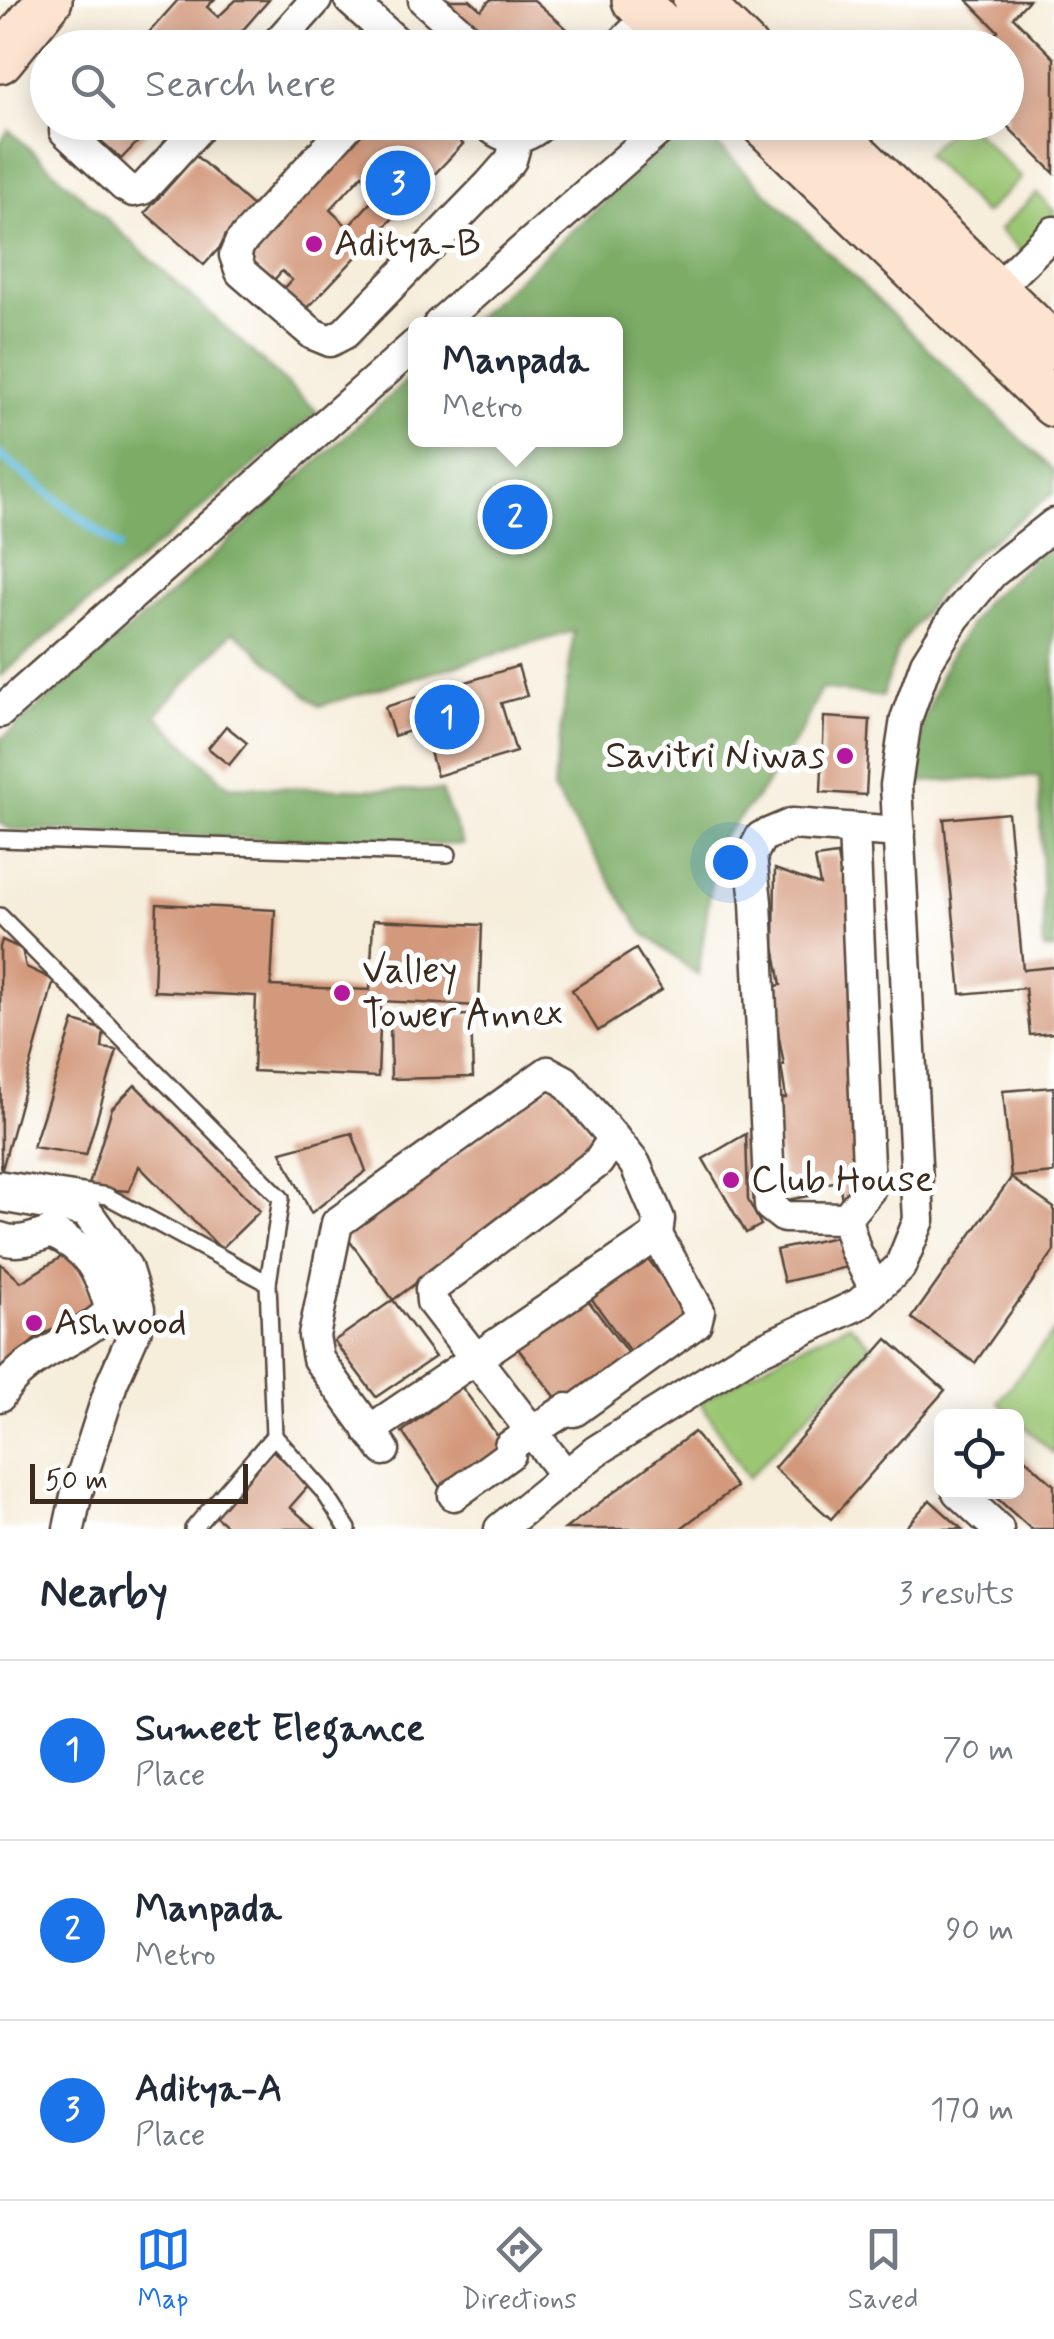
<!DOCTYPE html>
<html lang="en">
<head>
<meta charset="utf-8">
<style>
  :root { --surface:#fff; --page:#f6f6f7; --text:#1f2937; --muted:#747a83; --line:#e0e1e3; --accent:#1a73e8 }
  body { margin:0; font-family:Mynerve,sans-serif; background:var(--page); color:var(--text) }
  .controls { position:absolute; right:30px; bottom:30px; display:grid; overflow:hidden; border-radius:15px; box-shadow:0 5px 25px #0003 }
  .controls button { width:90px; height:90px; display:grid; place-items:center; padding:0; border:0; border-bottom:2px solid var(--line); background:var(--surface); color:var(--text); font:50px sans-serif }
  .scale { position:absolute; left:30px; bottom:25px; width:218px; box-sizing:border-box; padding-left:10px; border:5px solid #3b2a1e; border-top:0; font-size:28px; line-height:35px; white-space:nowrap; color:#3b2a1e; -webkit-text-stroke:8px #fff; paint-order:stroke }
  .you { position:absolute; left:730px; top:862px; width:35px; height:35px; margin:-25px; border:8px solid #fff; border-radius:50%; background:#1a73e8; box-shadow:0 0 0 15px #1a73e833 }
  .badge { display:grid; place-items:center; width:65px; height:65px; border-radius:50%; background:var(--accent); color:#fff; font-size:32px; font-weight:700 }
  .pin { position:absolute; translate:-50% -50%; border:5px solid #fff; box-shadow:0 2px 10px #0006 }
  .popup { position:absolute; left:408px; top:317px; width:215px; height:130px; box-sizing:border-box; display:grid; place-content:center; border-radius:15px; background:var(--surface); filter:drop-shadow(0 2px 8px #0005); font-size:32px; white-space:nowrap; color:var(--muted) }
  .popup b { font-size:38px; color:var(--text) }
  .popup::after { content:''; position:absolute; left:50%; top:100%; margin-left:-20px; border:20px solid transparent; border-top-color:var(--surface) }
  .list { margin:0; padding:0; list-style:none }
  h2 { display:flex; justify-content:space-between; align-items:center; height:130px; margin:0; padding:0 40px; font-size:42px }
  h2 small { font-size:32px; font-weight:400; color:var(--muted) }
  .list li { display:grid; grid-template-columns:65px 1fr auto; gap:30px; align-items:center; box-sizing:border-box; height:180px; padding:0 40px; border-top:2px solid var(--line) }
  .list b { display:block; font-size:38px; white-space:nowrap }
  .list p { margin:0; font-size:32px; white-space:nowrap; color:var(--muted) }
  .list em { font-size:32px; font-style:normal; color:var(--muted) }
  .icon { flex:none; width:55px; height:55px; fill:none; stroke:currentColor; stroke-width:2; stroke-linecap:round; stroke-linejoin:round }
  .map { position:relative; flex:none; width:1054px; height:1529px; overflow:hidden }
  .search { position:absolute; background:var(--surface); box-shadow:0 5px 25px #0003; left:30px; right:30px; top:30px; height:110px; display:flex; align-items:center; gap:25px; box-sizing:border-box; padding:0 35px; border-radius:55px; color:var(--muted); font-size:38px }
  .sheet { height:670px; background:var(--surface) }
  nav { display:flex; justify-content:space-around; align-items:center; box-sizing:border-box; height:140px; border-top:2px solid var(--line); background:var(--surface); font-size:28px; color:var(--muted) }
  nav a { display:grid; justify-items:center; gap:5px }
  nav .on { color:var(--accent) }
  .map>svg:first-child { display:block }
  .green { fill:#9bc775; stroke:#6b784a; stroke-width:2.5 }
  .forest { fill:#7cac66; stroke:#5c6b42; stroke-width:2.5 }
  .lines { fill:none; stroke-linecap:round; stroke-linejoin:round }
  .stream { stroke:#60bbde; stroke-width:9 }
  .building { fill:#d3997b; fill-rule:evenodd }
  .lane-casing { stroke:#57473a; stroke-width:20 }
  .street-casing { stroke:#57473a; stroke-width:35 }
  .secondary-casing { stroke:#57473a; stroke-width:50 }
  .lane { stroke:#fff; stroke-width:15 }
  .street { stroke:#fff; stroke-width:30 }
  .secondary { stroke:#fde4d1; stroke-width:45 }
  .poi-dot { fill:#b5179e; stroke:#fff; stroke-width:4 }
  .labels { text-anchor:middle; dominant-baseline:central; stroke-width:10; stroke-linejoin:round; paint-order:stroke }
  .poi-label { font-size:38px; fill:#3b2a1e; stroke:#fff; text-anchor:start }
</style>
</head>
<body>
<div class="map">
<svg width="1054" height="1529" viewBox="0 0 1054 1529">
  <rect width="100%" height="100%" fill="#fff"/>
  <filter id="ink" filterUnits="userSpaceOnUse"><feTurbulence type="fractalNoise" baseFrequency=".01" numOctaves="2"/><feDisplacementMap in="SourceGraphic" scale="20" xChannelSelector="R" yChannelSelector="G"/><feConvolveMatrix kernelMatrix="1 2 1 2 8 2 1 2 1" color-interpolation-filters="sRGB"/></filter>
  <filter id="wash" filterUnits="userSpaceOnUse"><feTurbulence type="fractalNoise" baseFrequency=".0048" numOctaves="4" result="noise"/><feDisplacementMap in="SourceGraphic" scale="40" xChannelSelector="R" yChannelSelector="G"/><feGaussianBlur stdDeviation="2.25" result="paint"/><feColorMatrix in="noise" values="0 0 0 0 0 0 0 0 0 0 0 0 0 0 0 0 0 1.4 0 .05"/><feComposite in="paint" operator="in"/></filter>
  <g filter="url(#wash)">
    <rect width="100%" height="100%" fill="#f6edda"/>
    <g class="green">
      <path d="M 957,123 L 967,123 L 1021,178 L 984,214 L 925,154 Z"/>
      <path d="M 1037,193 L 1054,211 L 1054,231 L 1027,258 L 999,230 Z"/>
      <path d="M 849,1324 L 872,1346 L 748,1478 L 700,1402 L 788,1352 Z"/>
      <path d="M 1054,1331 L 1054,1454 L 1017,1419 L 1016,1416 L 1013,1416 L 998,1402 Z"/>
    </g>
    <g class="forest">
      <path d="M 691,123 L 695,123 L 1054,471 L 1054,493 L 967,559 L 935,597 L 898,648 L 882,697 L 821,689 L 801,732 L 759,795 L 717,843 L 698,975 L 643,933 L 553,790 L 574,631 L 319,706 L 234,631 L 156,715 L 228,786 L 441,791 L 463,845 L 10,829 L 0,823 L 0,740 L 174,591 L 415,373 L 415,440 L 615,440 L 615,324 L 468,324 Z"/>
      <path d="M 9,130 L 318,412 L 0,676 L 0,142 Z"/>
      <path d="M 1054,546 L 1054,950 L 1044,949 L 1039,776 L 920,782 L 921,727 L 947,660 L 985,601 L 1041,553 Z"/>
    </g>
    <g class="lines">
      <path class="stream" d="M 0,455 L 118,547"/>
    </g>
    <g id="blocks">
      <g class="building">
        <path d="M 178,0 L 214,0 L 207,7 L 218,17 L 236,0 L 269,0 L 227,48 L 135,48 Z"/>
        <path d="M 430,0 L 470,0 L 481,10 L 490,0 L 534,0 L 574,35 L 562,48 L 483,48 Z"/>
        <path d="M 967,0 L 1029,0 L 1013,17 L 1054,58 L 1054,173 L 1006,125 L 1006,48 L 981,48 L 998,31 Z"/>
        <path d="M 82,122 L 157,122 L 121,159 L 100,140 L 107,132 L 98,123 L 91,131 Z"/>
        <path d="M 373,122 L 418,122 L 413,127 L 423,136 L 437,122 L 440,122 L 463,144 L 303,313 L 281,292 L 292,280 L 282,271 L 272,282 L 246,258 ZM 362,175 L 380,192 L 348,227 L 330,210 Z"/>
        <path d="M 196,156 L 255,208 L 204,265 L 145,213 Z"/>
        <path d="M 518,666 L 527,696 L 501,703 L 516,752 L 437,776 L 423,727 L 394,736 L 385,707 Z"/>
        <path d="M 824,717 L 870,720 L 866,795 L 821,792 Z"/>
        <path d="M 226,726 L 247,743 L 229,765 L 208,748 Z"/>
        <path d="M 1008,813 L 1023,970 L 1054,967 L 1054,1033 L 1030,1035 L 1025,988 L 961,994 L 944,819 Z"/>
        <path d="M 837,855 L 841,878 L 852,881 L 857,1195 L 842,1200 L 839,1181 L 813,1186 L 814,1195 L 787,1200 L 770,1100 L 786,1098 L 781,1065 L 784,1065 L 770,987 L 781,985 L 774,946 L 775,869 L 820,885 L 815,858 Z"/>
        <path d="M 157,904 L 275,910 L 271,986 L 370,990 L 373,920 L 482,925 L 479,1006 L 381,1001 L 378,1077 L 253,1071 L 256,996 L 154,991 Z"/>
        <path d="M 2,940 L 22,949 L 26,967 L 54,980 L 1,1173 L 0,947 Z"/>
        <path d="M 636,949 L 662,990 L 598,1031 L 572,990 Z"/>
        <path d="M 471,1015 L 473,1077 L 391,1079 L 390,1017 Z"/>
        <path d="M 74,1021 L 104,1030 L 102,1048 L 117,1050 L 86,1155 L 33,1147 Z"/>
        <path d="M 554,1084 L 601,1147 L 393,1300 L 346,1236 Z"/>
        <path d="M 135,1085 L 260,1211 L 221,1249 L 139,1166 L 129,1191 L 88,1188 L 112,1108 Z"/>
        <path d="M 1054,1087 L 1054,1173 L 1011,1177 L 1003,1091 Z"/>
        <path d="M 352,1133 L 366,1171 L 311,1213 L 281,1152 Z"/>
        <path d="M 746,1134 L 748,1200 L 761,1225 L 746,1233 L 703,1159 Z"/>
        <path d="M 1011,1178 L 1054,1208 L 1054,1251 L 975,1363 L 912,1318 Z"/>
        <path d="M 840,1236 L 847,1267 L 784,1282 L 776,1250 Z"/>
        <path d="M 71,1251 L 97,1309 L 37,1337 L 0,1373 L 0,1263 L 21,1282 Z"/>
        <path d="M 645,1255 L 694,1320 L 636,1360 L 591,1298 Z"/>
        <path d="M 584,1295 L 633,1360 L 564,1408 L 516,1346 Z"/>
        <path d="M 393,1300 L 435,1357 L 376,1397 L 334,1341 Z"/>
        <path d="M 887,1339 L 945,1390 L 831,1519 L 774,1468 Z"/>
        <path d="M 461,1386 L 508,1450 L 445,1495 L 402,1432 Z"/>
        <path d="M 694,1432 L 736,1487 L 680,1529 L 565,1529 Z"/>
        <path d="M 272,1450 L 310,1484 L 290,1507 L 316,1529 L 230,1529 L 215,1516 Z"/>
        <path d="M 1016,1450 L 1054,1485 L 1054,1529 L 1031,1529 L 990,1492 L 1016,1492 Z"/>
        <path d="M 930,1500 L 962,1529 L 904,1529 Z"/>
      </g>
    </g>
  </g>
  <g filter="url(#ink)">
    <use href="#blocks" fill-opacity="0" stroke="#57473a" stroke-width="2.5"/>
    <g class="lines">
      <defs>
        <g id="lane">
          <path d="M 0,839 L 448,854"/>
          <path d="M 0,916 L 281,1198 L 268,1283"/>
          <path d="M 0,1179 L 107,1196 L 268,1283 L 274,1436 L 193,1529"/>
          <path d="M 274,1436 L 324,1492 L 348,1529"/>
        </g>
        <g id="street">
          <path d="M 350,0 L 403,48"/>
          <path d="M 424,0 L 478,48"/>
          <path d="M 273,48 L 316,0"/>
          <path d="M 617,48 L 650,15"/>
          <path d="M 351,122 L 240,243 L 235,255 L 241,272 L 313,334 L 330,341 L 345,333 L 489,185 L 511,160 L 517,139"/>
          <path d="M 485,122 C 505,142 525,142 544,122"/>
          <path d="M 65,131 L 124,186 L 133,191 L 143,189 L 204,122"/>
          <path d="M 995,290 L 1054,232"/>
          <path d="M 439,324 L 668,122"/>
          <path d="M 0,712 L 415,345"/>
          <path d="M 0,1196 L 86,1211 L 126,1267 L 139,1309 L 138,1324 L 112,1383 L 77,1492 L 69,1529"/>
          <path d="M 846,1218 L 869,1190 L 854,829"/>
          <path d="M 0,1238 C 18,1245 34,1238 51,1232 C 90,1250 99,1271 111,1310 C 78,1344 24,1353 0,1396"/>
          <path d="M 875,1289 L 855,1250 L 846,1218 L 784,1217 L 770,1206 L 756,902 L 751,856 L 761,837 L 792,824 L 899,832"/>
          <path d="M 369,1431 L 657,1235 L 659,1219 L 635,1164 L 614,1138"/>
          <path d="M 384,1450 L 318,1359 L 314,1336 L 337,1223 L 548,1072 L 565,1081 L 614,1138 L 598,1162 L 431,1289 L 432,1302 L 566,1476"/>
          <path d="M 958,1492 L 998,1529"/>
          <path d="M 454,1495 L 510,1454 L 510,1446 L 567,1409 L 574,1411 L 696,1323 L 699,1311 L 657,1235"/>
          <path d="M 500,1529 L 596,1451 L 747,1356 L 859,1304 L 900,1267 L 919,1220 L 896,785 L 906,719 L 926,663 L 955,617 L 992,573 L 1054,524"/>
        </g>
        <g id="secondary">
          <path d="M 635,0 L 684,48"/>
          <path d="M 696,0 L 745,48"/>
          <path d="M 0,60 L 49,0"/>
          <path d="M 762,122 L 1054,404"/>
          <path d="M 822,122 L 1054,347"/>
        </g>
      </defs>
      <use href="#lane" class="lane-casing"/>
      <use href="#street" class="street-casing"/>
      <use href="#secondary" class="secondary-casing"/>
      <use href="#lane" class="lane"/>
      <use href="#street" class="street"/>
      <use href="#secondary" class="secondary"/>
    </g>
  </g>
  <g class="poi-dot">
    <circle cx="314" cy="244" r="10"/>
    <circle cx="845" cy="756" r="10"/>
    <circle cx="342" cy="993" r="10"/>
    <circle cx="731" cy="1180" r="10"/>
    <circle cx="34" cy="1323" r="10"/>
  </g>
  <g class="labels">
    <g class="poi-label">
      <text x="334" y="244">Aditya-B</text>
      <text x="825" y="756" text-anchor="end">Savitri Niwas</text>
      <text x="362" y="971">Valley<tspan x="362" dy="44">Tower Annex</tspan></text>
      <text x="751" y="1180">Club House</text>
      <text x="54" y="1323">Ashwood</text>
    </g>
  </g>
</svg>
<div class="controls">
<button><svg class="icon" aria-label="locate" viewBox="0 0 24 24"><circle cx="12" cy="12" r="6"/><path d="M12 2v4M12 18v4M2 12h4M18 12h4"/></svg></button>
</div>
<div class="scale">50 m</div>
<div class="you"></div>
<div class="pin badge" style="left:447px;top:717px">1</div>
<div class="pin badge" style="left:515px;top:517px">2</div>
<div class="popup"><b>Manpada</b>Metro</div>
<div class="pin badge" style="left:398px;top:183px">3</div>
<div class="search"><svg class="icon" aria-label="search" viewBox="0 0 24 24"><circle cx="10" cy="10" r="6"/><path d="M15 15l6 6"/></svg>Search here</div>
</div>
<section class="sheet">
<h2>Nearby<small>3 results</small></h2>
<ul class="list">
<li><span class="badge">1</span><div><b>Sumeet Elegance</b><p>Place</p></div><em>70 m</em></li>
<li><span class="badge">2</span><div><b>Manpada</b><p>Metro</p></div><em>90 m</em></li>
<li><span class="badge">3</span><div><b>Aditya-A</b><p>Place</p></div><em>170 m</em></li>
</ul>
</section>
<nav>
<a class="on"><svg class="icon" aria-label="map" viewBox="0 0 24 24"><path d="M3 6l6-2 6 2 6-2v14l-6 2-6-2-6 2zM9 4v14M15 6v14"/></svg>Map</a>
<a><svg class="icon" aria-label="directions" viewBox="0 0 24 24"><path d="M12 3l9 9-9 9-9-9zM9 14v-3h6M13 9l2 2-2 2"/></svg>Directions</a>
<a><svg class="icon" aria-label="saved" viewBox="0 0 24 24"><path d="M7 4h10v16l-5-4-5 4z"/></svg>Saved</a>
</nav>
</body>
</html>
